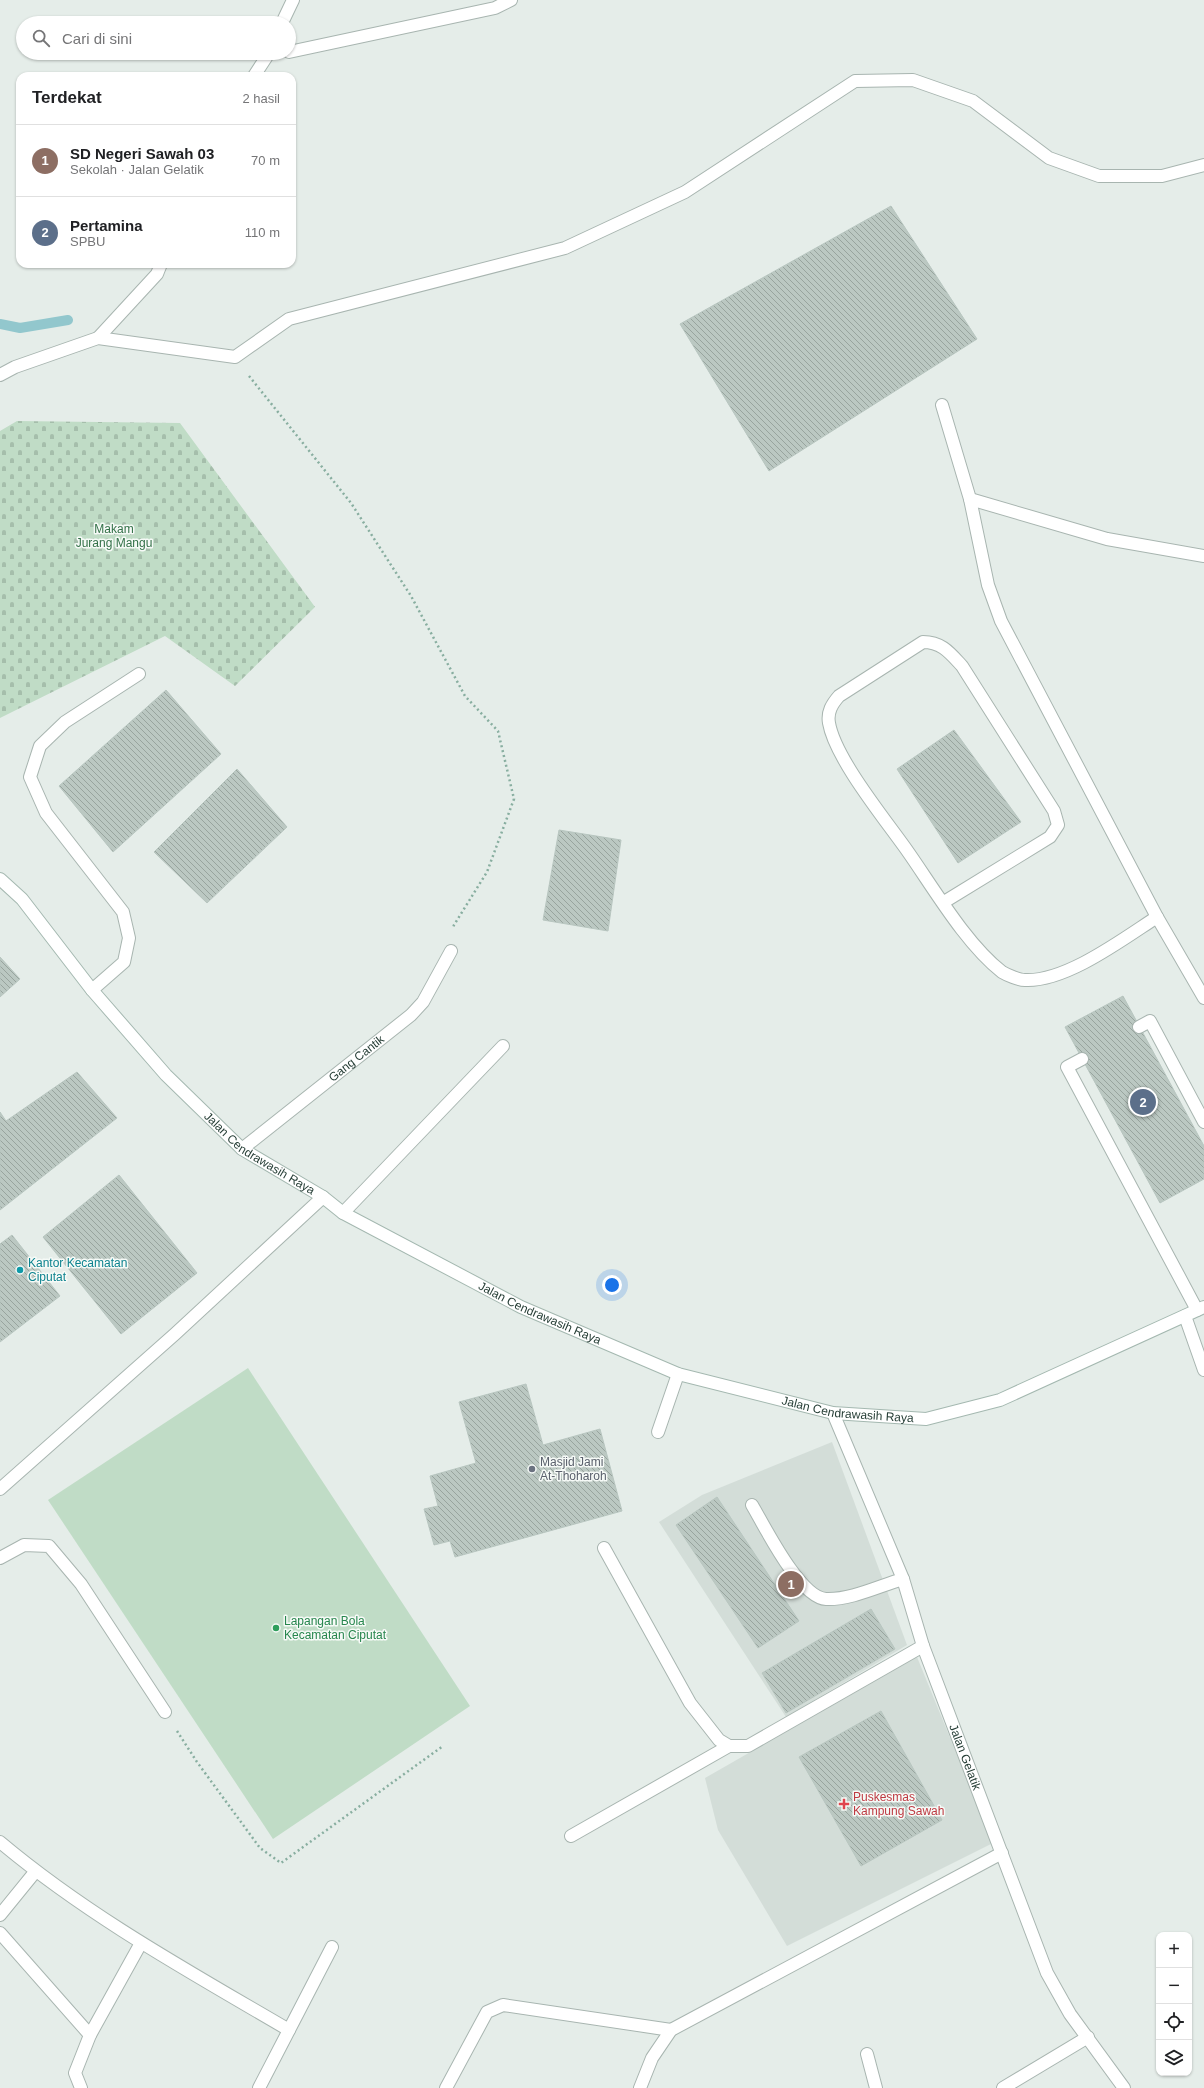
<!DOCTYPE html>
<html lang="id">
<head>
<meta charset="utf-8">
<style>
  :root { --surface:#fff; --page:#f6f6f6; --text:#202124; --muted:#757577; --line:#e0e0e0; --accent:#2563eb }
  body { margin:0; font-family:Arial,sans-serif; background:var(--page); color:var(--text) }
  .controls { position:absolute; right:12px; bottom:12px; display:grid; overflow:hidden; border-radius:8px; box-shadow:0 1px 3px #0004 }
  .controls button { width:36px; height:36px; display:grid; place-items:center; padding:0; border:0; border-bottom:1px solid var(--line); background:var(--surface); color:var(--text); font:20px sans-serif }
  .you { position:absolute; left:612px; top:1285px; width:14px; height:14px; margin:-10px; border:3px solid #fff; border-radius:50%; background:#1a73e8; box-shadow:0 0 0 6px #1a73e833 }
  .badge { display:grid; place-items:center; width:26px; height:26px; border-radius:50%; background:var(--accent); color:#fff; font-size:13px; font-weight:700 }
  .pin { position:absolute; translate:-50% -50%; border:2px solid #fff; box-shadow:0 1px 4px #0006 }
  .list { margin:0; padding:0; list-style:none }
  h2 { display:flex; justify-content:space-between; align-items:center; height:52px; margin:0; padding:0 16px; font-size:17px }
  h2 small { font-size:13px; font-weight:400; color:var(--muted) }
  .list li { display:grid; grid-template-columns:26px 1fr auto; gap:12px; align-items:center; box-sizing:border-box; height:72px; padding:0 16px; border-top:1px solid var(--line) }
  .list b { display:block; font-size:15px; white-space:nowrap }
  .list p { margin:0; font-size:13px; white-space:nowrap; color:var(--muted) }
  .list em { font-size:13px; font-style:normal; color:var(--muted) }
  .icon { flex:none; width:22px; height:22px; fill:none; stroke:currentColor; stroke-width:2; stroke-linecap:round; stroke-linejoin:round }
  .map { position:relative; flex:none; width:1204px; height:2088px; overflow:hidden }
  .search { position:absolute; background:var(--surface); box-shadow:0 1px 3px #0004; left:16px; top:16px; width:280px; height:44px; display:flex; align-items:center; gap:10px; box-sizing:border-box; padding:0 14px; border-radius:22px; color:var(--muted); font-size:15px }
  .panel { position:absolute; background:var(--surface); box-shadow:0 1px 3px #0004; left:16px; top:72px; width:280px; height:196px; border-radius:12px }
  .map>svg:first-child { display:block }
  .built { fill:#d3ddd8 }
  .grass { fill:#c0dcc6 }
  .cemetery { fill:url(#cemetery-stones) }
  .lines { fill:none; stroke-linecap:round; stroke-linejoin:round }
  .stream { stroke:#92c7cd; stroke-width:10 }
  .building { fill:url(#building-back-hatch); stroke:#b8c6c0 }
  .service-casing { stroke:#a8b5b0; stroke-width:14 }
  .minor-casing { stroke:#a8b5b0; stroke-width:14 }
  .secondary-casing { stroke:#a4b8b0; stroke-width:14 }
  .path { stroke:#88aea0; stroke-width:2.5; stroke-dasharray:2 3; stroke-linecap:butt }
  .service { stroke:#fff; stroke-width:12 }
  .minor { stroke:#fff; stroke-width:12 }
  .secondary { stroke:#fff; stroke-width:12 }
  .culture-dot { fill:#0f9aa8; stroke:#f6faf7; stroke-width:1.5 }
  .worship-dot { fill:#6b7280; stroke:#f6faf7; stroke-width:1.5 }
  .leisure-dot { fill:#2e9e5b; stroke:#f6faf7; stroke-width:1.5 }
  .health-dot { fill:#e0444e; stroke:#f6faf7; stroke-width:1.5 }
  .labels { text-anchor:middle; dominant-baseline:central; stroke-width:3; stroke-linejoin:round; paint-order:stroke }
  .park-label { font-size:12px; fill:#337148; stroke:#f6faf7 }
  .street-label { font-size:12px; fill:#263e36; stroke:#f6faf7 }
  .culture-label { font-size:12px; fill:#0d838f; stroke:#f6faf7; text-anchor:start }
  .worship-label { font-size:12px; fill:#5b616d; stroke:#f6faf7; text-anchor:start }
  .leisure-label { font-size:12px; fill:#27864d; stroke:#f6faf7; text-anchor:start }
  .health-label { font-size:12px; fill:#be3a42; stroke:#f6faf7; text-anchor:start }
</style>
</head>
<body>
<div class="map">
<svg width="1204" height="2088" viewBox="0 0 1204 2088">
  <defs>
    <pattern id="cemetery-stones" width="16" height="16" patternUnits="userSpaceOnUse"><rect width="16" height="16" fill="#c0dcc6"/><path d="M2 7V4a2 2 0 0 1 4 0v3zM10 15v-3a2 2 0 0 1 4 0v3z" fill="#a5beab"/></pattern>
    <pattern id="building-back-hatch" width="6" height="6" patternUnits="userSpaceOnUse"><rect width="6" height="6" fill="#bbc8c2"/><path d="M-1 5l2 2M0 0l6 6M5-1l2 2" fill="none" stroke="#98a49e"/></pattern>
  </defs>
  <rect width="100%" height="100%" fill="#e5ede9"/>
  <g class="built">
    <path d="M 832,1442 L 907,1645 L 786,1717 L 659,1522 L 702,1495 Z"/>
    <path d="M 917,1657 L 993,1843 L 787,1946 L 718,1830 L 705,1778 Z"/>
  </g>
  <path class="grass" d="M 248,1368 L 470,1706 L 273,1839 L 48,1500 Z"/>
  <path class="cemetery" d="M 17,421 L 180,423 L 315,607 L 235,686 L 165,636 L 0,718 L 0,431 Z"/>
  <g class="lines">
    <path class="stream" d="M 0,324 L 20,328 L 68,320"/>
  </g>
  <g class="building">
    <path d="M 891,206 L 977,339 L 769,471 L 680,324 Z"/>
    <path d="M 166,690 L 221,754 L 113,852 L 59,786 Z"/>
    <path d="M 954,730 L 1021,822 L 958,863 L 897,769 Z"/>
    <path d="M 237,769 L 287,827 L 207,903 L 154,852 Z"/>
    <path d="M 559,830 L 621,840 L 608,931 L 543,920 Z"/>
    <path d="M 0,957 L 20,979 L 0,997 Z"/>
    <path d="M 1123,996 L 1204,1146 L 1204,1179 L 1160,1203 L 1065,1027 Z"/>
    <path d="M 77,1072 L 117,1118 L 0,1210 L 0,1112 L 6,1121 Z"/>
    <path d="M 119,1175 L 197,1273 L 121,1334 L 43,1237 Z"/>
    <path d="M 12,1235 L 60,1296 L 0,1342 L 0,1244 Z"/>
    <path d="M 526,1384 L 543,1445 L 600,1429 L 622,1511 L 455,1557 L 450,1541 L 434,1545 L 424,1509 L 438,1506 L 430,1476 L 476,1463 L 459,1402 Z"/>
    <path d="M 717,1497 L 799,1621 L 758,1648 L 676,1525 Z"/>
    <path d="M 871,1609 L 895,1649 L 786,1713 L 762,1673 Z"/>
    <path d="M 881,1711 L 942,1820 L 861,1866 L 799,1757 Z"/>
  </g>
  <g class="lines">
    <defs>
      <g id="service">
        <path d="M 282,23 L 293,0"/>
        <path d="M 289,52 L 495,8 L 511,0"/>
        <path d="M 254,76 L 269,53"/>
        <path d="M 98,338 L 157,274 L 161,264"/>
        <path d="M 0,375 L 15,367 L 98,338 L 235,357 L 289,319 L 565,248 L 685,192 L 855,81 L 913,80 L 973,101 L 1049,158 L 1099,176 L 1162,176 L 1204,165"/>
        <path d="M 942,405 L 970,499 L 988,585 L 1001,621 L 1157,917 L 1204,998"/>
        <path d="M 970,499 L 1107,539 L 1204,556"/>
        <path d="M 944,902 L 1050,837 L 1058,825 L 1054,811 L 962,666 C 950,653 942,642 923,642 L 839,696 C 832,704 827,712 829,723 C 835,758 884,818 906,849 C 933,887 965,943 1002,972 C 1007,975 1019,980 1025,980 C 1066,982 1123,939 1157,917"/>
        <path d="M 92,990 L 124,962 L 129,938 L 123,912 L 46,813 L 30,777 L 40,746 L 65,722 L 139,674"/>
        <path d="M 1139,1027 L 1150,1021 L 1204,1122"/>
        <path d="M 1082,1059 L 1067,1067 L 1197,1310"/>
        <path d="M 658,1432 L 678,1374"/>
        <path d="M 752,1505 C 765,1527 800,1598 826,1599 C 851,1600 879,1586 903,1579"/>
        <path d="M 0,1558 L 24,1545 L 49,1546 L 81,1584 L 165,1712"/>
      </g>
      <g id="minor">
        <path id="s1" d="M 242,1149 L 411,1015 L 423,1002 L 451,951"/>
        <path d="M 343,1213 L 503,1046"/>
        <path d="M 1185,1316 L 1204,1370"/>
        <path id="s2" d="M 833,1413 L 903,1579 L 923,1646 L 1047,1973 L 1070,2014 L 1124,2088"/>
        <path d="M 0,1489 L 175,1334 L 323,1197"/>
        <path d="M 604,1548 L 690,1703 L 719,1740 L 729,1746 L 748,1746 L 923,1646"/>
        <path d="M 571,1836 L 729,1746"/>
        <path d="M 0,1842 C 88,1916 190,1972 289,2030"/>
        <path d="M 0,1915 L 35,1872"/>
        <path d="M 0,1933 L 90,2035"/>
        <path d="M 867,2054 L 876,2088"/>
        <path d="M 81,2088 L 75,2073 L 90,2035 L 141,1943"/>
        <path d="M 259,2088 L 332,1947"/>
        <path d="M 446,2088 L 487,2012 L 503,2005 L 671,2030"/>
        <path d="M 640,2088 L 652,2058 L 671,2030 L 1002,1853"/>
        <path d="M 1003,2088 L 1088,2037"/>
      </g>
      <g id="secondary">
        <path id="s3" d="M 0,879 L 22,899 L 92,990 L 166,1075 L 242,1149 L 323,1197 L 343,1213 L 521,1307 L 678,1374 L 833,1413 L 926,1419 L 1000,1400 L 1204,1307"/>
      </g>
    </defs>
    <use href="#service" class="service-casing"/>
    <use href="#minor" class="minor-casing"/>
    <use href="#secondary" class="secondary-casing"/>
    <g class="path">
      <path d="M 249,376 L 351,503 L 411,596 L 465,696 L 498,731 L 514,799 L 487,872 L 454,925 L 453,928"/>
      <path d="M 177,1731 L 197,1762 L 260,1848 L 281,1863 L 443,1746"/>
    </g>
    <use href="#service" class="service"/>
    <use href="#minor" class="minor"/>
    <use href="#secondary" class="secondary"/>
  </g>
  <circle class="culture-dot" cx="20" cy="1270" r="4"/>
  <circle class="worship-dot" cx="532" cy="1469" r="4"/>
  <circle class="leisure-dot" cx="276" cy="1628" r="4"/>
  <path class="health-dot" d="M842 1798h4v4h4v4h-4v4h-4v-4h-4v-4h4z"/>
  <g class="labels">
    <g class="park-label">
      <text x="114" y="529">Makam<tspan x="114" dy="14">Jurang Mangu</tspan></text>
    </g>
    <g class="street-label">
      <text stroke="none"><textPath href="#s1" startOffset="146">Gang Cantik</textPath></text>
      <text stroke="none"><textPath href="#s3" startOffset="380">Jalan Cendrawasih Raya</textPath></text>
      <text stroke="none"><textPath href="#s3" startOffset="704">Jalan Cendrawasih Raya</textPath></text>
      <text stroke="none"><textPath href="#s3" startOffset="1029">Jalan Cendrawasih Raya</textPath></text>
      <text stroke="none"><textPath href="#s2" startOffset="369">Jalan Gelatik</textPath></text>
    </g>
    <g class="culture-label">
      <text x="28" y="1263">Kantor Kecamatan<tspan x="28" dy="14">Ciputat</tspan></text>
    </g>
    <g class="worship-label">
      <text x="540" y="1462">Masjid Jami<tspan x="540" dy="14">At-Thoharoh</tspan></text>
    </g>
    <g class="leisure-label">
      <text x="284" y="1621">Lapangan Bola<tspan x="284" dy="14">Kecamatan Ciputat</tspan></text>
    </g>
    <g class="health-label">
      <text x="853" y="1797">Puskesmas<tspan x="853" dy="14">Kampung Sawah</tspan></text>
    </g>
  </g>
</svg>
<div class="controls">
<button>+</button>
<button>−</button>
<button><svg class="icon" aria-label="locate" viewBox="0 0 24 24"><circle cx="12" cy="12" r="6"/><path d="M12 2v4M12 18v4M2 12h4M18 12h4"/></svg></button>
<button><svg class="icon" aria-label="layers" viewBox="0 0 24 24"><path d="M12 4l9 5-9 5-9-5zM3 14l9 5 9-5"/></svg></button>
</div>
<div class="you"></div>
<div class="pin badge" style="left:791px;top:1584px;background:#8d6e63">1</div>
<div class="pin badge" style="left:1143px;top:1102px;background:#5c6f8a">2</div>
<div class="search"><svg class="icon" aria-label="search" viewBox="0 0 24 24"><circle cx="10" cy="10" r="6"/><path d="M15 15l6 6"/></svg>Cari di sini</div>
<section class="panel">
<h2>Terdekat<small>2 hasil</small></h2>
<ul class="list">
<li><span class="badge" style="background:#8d6e63">1</span><div><b>SD Negeri Sawah 03</b><p>Sekolah · Jalan Gelatik</p></div><em>70 m</em></li>
<li><span class="badge" style="background:#5c6f8a">2</span><div><b>Pertamina</b><p>SPBU</p></div><em>110 m</em></li>
</ul>
</section>
</div>
</body>
</html>
